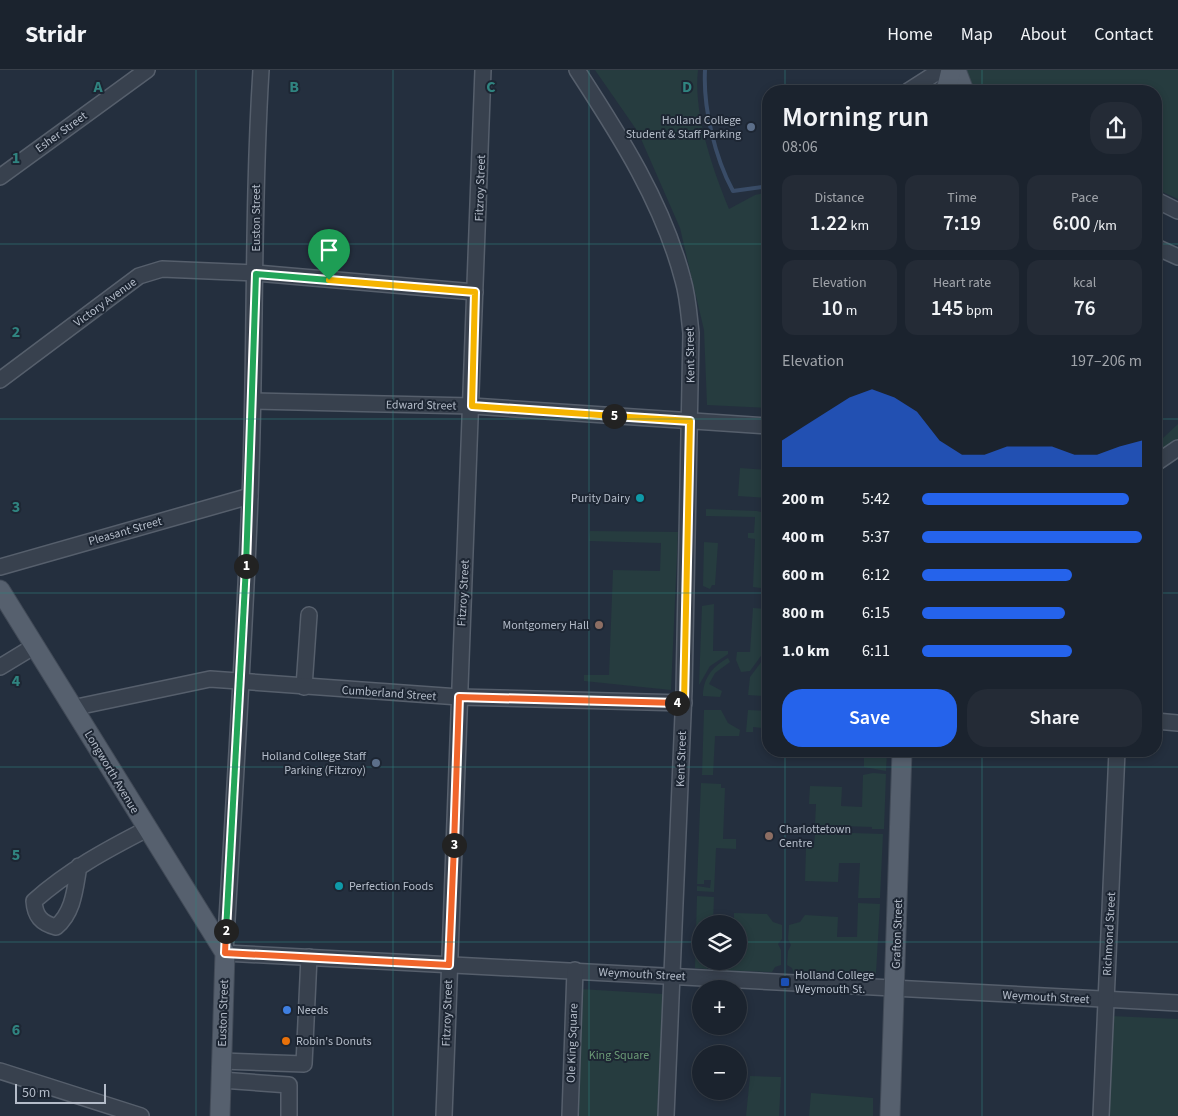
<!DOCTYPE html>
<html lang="en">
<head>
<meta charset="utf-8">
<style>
  :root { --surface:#1b232e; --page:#242b36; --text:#f1f3f6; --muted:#a0a4aa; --line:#39404a; --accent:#2563eb }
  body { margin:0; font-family:"Source Sans 3",sans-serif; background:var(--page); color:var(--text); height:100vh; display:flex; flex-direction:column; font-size:19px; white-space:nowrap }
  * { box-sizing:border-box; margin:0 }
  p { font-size:16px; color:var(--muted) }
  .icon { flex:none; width:28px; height:28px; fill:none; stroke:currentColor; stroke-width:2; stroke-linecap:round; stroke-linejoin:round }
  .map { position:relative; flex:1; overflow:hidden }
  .sheet { position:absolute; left:762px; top:15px; width:400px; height:672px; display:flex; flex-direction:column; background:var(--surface); border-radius:20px; box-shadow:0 2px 8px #0003,0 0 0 1px var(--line) }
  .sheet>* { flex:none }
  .fabs { position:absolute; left:692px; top:845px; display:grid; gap:10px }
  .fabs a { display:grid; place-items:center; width:55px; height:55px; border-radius:50%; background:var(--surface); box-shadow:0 2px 8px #0003,0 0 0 1px var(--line); font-size:25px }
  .scale { position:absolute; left:15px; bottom:12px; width:91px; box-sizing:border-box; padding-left:5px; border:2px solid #b4bcc9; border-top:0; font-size:14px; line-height:18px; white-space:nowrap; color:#b4bcc9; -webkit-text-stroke:4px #1d2633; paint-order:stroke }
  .pin { position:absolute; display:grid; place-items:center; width:42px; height:42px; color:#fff; margin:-51px -21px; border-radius:50% 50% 50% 0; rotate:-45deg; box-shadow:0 0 5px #0007 }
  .pin .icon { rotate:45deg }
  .km { position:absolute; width:25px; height:25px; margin:-12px; border-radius:50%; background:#222; color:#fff; font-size:14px; line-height:25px; text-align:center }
  .round { display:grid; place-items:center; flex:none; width:52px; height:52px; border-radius:20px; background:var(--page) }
  .overview { display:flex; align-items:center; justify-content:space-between; height:85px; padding:0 20px }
  h1 { font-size:28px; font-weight:600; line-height:38px }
  .figures { display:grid; grid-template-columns:repeat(3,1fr); gap:8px; height:85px; padding:5px 20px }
  .figures div { display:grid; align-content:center; border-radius:12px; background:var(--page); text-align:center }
  .figures b { font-size:21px; font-weight:600 }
  .figures small { font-size:14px; font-weight:400 }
  .figures p { font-size:14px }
  .chart { height:140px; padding:10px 20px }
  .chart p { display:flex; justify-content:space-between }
  .chart svg { width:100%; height:90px; margin-top:5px; fill:var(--accent); opacity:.7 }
  .primary-button { display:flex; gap:10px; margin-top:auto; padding:10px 20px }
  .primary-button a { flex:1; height:58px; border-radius:20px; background:var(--accent); color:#fff; font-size:20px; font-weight:600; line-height:58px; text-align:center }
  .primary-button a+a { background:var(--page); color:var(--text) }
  ul { padding:0 20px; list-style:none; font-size:16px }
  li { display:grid; grid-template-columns:80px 60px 1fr; align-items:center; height:38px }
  li i { height:12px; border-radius:6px; background:var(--accent) }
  header { display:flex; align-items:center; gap:30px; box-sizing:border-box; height:70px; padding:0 25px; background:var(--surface); border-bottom:1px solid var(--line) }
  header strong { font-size:24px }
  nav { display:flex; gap:28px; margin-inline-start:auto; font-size:18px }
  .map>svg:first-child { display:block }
  .green { fill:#263c3f }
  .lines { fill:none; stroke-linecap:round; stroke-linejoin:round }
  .stream { stroke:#394c67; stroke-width:4 }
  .minor-casing { stroke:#565f6c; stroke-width:18 }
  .major-casing { stroke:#414a57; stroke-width:21 }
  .minor { stroke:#38414e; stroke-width:15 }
  .major { stroke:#56606e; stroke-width:19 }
  .split-1-casing { stroke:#fff; stroke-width:10 }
  .split-2-casing { stroke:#fff; stroke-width:10 }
  .split-3-casing { stroke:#fff; stroke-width:10 }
  .split-4-casing { stroke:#fff; stroke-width:10 }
  .split-5-casing { stroke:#fff; stroke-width:10 }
  .split-6-casing { stroke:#fff; stroke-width:10 }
  .split-1 { stroke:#22a559; stroke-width:6 }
  .split-2 { stroke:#22a559; stroke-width:6 }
  .split-3 { stroke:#f0652b; stroke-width:6 }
  .split-4 { stroke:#f0652b; stroke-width:6 }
  .split-5 { stroke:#f5b400; stroke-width:6 }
  .split-6 { stroke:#f5b400; stroke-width:6 }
  .grid { fill:none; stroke:#308480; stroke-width:1; stroke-opacity:0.55 }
  .service-dot { fill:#5c6f8a; stroke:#1d2633; stroke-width:2 }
  .culture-dot { fill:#0f9aa8; stroke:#1d2633; stroke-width:2 }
  .education-dot { fill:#8d6e63; stroke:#1d2633; stroke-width:2 }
  .transit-dot { fill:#1a4fb4; stroke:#1d2633; stroke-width:2 }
  .shop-dot { fill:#3f7fe0; stroke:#1d2633; stroke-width:2 }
  .food-dot { fill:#e8710a; stroke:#1d2633; stroke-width:2 }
  .labels { text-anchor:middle; stroke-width:4; stroke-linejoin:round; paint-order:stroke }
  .poi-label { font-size:12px; fill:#b4bcc9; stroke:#1d2633; text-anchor:start }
  .street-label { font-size:12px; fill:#b4bcc9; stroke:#1d2633 }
  .park-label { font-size:12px; fill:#6b9a76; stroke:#1d2633 }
  .grid-label { font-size:16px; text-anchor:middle; font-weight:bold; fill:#308480; stroke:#1d2633; stroke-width:4; stroke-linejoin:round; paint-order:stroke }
</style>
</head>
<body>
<header>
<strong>Stridr</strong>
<nav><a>Home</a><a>Map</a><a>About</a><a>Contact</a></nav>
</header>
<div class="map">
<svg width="1178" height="1046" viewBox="0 0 1178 1046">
  <rect width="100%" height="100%" fill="#242f3e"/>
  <g class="green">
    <path d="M 595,0 L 698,0 C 693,43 713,100 729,139 L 755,125 L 769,122 L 769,338 L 707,335 L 704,260 L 680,158 L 638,62 Z"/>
    <polygon points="966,0 1178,0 1178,129 1156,119 1156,21 974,21 965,8"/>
    <polygon points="1178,354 1178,373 1156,387 1156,369 1163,368"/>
    <polygon points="740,398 769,400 768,428 738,426"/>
    <polygon points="706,439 757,441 769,444 769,519 753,517 755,469 748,468 748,463 754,463 755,447 706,446"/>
    <polygon points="590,461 678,462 671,620 584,611 584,605 609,605 613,500 660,501 661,473 589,471"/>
    <polygon points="704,472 718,473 715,515 712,515 710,519 703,516"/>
    <polygon points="714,534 713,581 728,581 728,584 710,596 699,615 702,536"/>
    <polygon points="753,538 767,539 769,575 750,601 741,602 736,590 737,582 750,582"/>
    <polygon points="765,587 763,626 748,625 750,607"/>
    <path d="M 728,588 L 730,592 L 715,603 L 709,614 L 722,621 L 720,627 L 703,626 C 703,608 713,596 728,588 Z"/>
    <polygon points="704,640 721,640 728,653 740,660 739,666 715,666 713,705 702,705"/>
    <polygon points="748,640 769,641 769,667 762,667 762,658 753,657 753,662 746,662"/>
    <polygon points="864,681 887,681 886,701 864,697"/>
    <polygon points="873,703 886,704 884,759 872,759 872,757 815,755 816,734 809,734 810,716 842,717 841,736 862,737 863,705"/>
    <polygon points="701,713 721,714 721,718 725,718 723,769 736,769 736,779 716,778 714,822 697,821 697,816 710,818 711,810 704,810 704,814 697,814"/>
    <polygon points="824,762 883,764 880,828 858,828 860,793 839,793 838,812 805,811 806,778 814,777 815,764 823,764"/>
    <polygon points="697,826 714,827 713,854 701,854 701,891 739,891 739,854 734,854 734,843 767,844 773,852 782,855 782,869 778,874 781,880 781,895 775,897 772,902 713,900 713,895 708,895 707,899 695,898"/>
    <polygon points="858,833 880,834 876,903 873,906 794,903 792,898 787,895 788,881 791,875 788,869 789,855 800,852 805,845 838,847 837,867 857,867"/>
    <polygon points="580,919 663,924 657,1046 576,1046"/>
    <polygon points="1111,946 1178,949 1178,1046 1107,1046"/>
    <polygon points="750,1006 781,1007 779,1046 746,1046"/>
    <polygon points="811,1023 873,1028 873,1046 809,1046"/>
  </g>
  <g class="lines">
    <path class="stream" d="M 705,0 C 703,38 715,88 733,121 L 769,116"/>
    <defs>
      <g id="minor">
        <path d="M 261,0 C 252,142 256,284 250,426 C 244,579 234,731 225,883 L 1178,933"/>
        <path d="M 577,0 C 620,66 663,133 683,210 C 688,227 689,246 691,263 L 684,621 L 666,1046"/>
        <polyline points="908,21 941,0"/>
        <polyline points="0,107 147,0"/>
        <polyline points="1156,130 1178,141"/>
        <polyline points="1156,177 1178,187"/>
        <polyline points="0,310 139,206 162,199 256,203 475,222"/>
        <polyline points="253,331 472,336 769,356"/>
        <polyline points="1156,393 1178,378"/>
        <polyline points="0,497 250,426"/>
        <polyline points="0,597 33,577"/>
        <polyline points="304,617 309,545"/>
        <polyline points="72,638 210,609 459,627 684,633"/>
        <polyline points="1156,651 1178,653"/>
        <path d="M 79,796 C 75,818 74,842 56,857 C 41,853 35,846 34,831 C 69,800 106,780 147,759"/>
        <polyline points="222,991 304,994 309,887"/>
        <polyline points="0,1001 141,1046"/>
        <polyline points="221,1010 289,1015 289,1046"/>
        <polyline points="444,1046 483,0"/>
        <polyline points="570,1046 575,900"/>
        <polyline points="1101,1046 1117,681"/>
      </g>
      <g id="major">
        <polyline points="956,0 964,21"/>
        <polyline points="946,21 951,0"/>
        <polyline points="0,520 225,883 220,1046"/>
        <polyline points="890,1046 902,681"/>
      </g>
    </defs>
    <use href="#minor" class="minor-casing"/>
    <use href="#major" class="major-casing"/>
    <use href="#minor" class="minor"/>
    <use href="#major" class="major"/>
  </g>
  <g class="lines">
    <defs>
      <polyline id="split-1" points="246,496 256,204 329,210"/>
      <polyline id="split-2" points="226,861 246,496"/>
      <polyline id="split-3" points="226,861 225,883 449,895 454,775"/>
      <polyline id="split-4" points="454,775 459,627 677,633"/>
      <polyline id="split-5" points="614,346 690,351 684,633 677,633"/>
      <polyline id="split-6" points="329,210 475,222 472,336 614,346"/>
    </defs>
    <use href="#split-1" class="split-1-casing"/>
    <use href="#split-2" class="split-2-casing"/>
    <use href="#split-3" class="split-3-casing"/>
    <use href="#split-4" class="split-4-casing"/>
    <use href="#split-5" class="split-5-casing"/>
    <use href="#split-6" class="split-6-casing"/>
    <use href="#split-1" class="split-1"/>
    <use href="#split-2" class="split-2"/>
    <use href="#split-3" class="split-3"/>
    <use href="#split-4" class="split-4"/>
    <use href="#split-5" class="split-5"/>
    <use href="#split-6" class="split-6"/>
  </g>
  <path class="grid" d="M 196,0 L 196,1046M 393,0 L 393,1046M 589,0 L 589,1046M 785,0 L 785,21M 982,0 L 982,21M 0,174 L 769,174M 1156,174 L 1178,174M 0,349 L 769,349M 1156,349 L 1178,349M 0,523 L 769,523M 1156,523 L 1178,523M 785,681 L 785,1046M 982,681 L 982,1046M 0,697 L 1178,697M 0,872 L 701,872M 739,872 L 1178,872"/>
  <g class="service-dot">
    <circle cx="751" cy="57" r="5"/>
    <circle cx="376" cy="693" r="5"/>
  </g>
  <g class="culture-dot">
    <circle cx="640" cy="428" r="5"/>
    <circle cx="339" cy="816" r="5"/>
  </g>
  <g class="education-dot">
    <circle cx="599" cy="555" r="5"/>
    <circle cx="769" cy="766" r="5"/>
  </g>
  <rect class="transit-dot" x="780" y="907" width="10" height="10" rx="2.5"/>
  <circle class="shop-dot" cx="287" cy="940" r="5"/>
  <circle class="food-dot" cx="286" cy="971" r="5"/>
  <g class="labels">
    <g class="poi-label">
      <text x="741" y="54" text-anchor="end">Holland College<tspan x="741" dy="14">Student &amp; Staff Parking</tspan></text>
      <text x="630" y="432" text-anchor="end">Purity Dairy</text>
      <text x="589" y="559" text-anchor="end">Montgomery Hall</text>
      <text x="366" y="690" text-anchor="end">Holland College Staff<tspan x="366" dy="14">Parking (Fitzroy)</tspan></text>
      <text x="779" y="763">Charlottetown<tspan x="779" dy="14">Centre</tspan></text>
      <text x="349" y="820">Perfection Foods</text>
      <text x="795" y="909">Holland College<tspan x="795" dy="14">Weymouth St.</tspan></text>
      <text x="297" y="944">Needs</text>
      <text x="296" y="975">Robin's Donuts</text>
    </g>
    <g class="street-label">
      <text transform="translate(61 62) rotate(-36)" y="4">Esher Street</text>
      <text transform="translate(480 118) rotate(-88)" y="4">Fitzroy Street</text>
      <text transform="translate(256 148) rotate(-90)" y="4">Euston Street</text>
      <text transform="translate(105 232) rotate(-36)" y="4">Victory Avenue</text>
      <text transform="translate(690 285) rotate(-91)" y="4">Kent Street</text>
      <text transform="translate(421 335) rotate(1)" y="4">Edward Street</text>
      <text transform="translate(125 461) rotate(-16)" y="4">Pleasant Street</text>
      <text transform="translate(463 523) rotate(-87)" y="4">Fitzroy Street</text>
      <text transform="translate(389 623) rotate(4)" y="4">Cumberland Street</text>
      <text transform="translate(681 689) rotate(-88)" y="4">Kent Street</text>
      <text transform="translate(112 702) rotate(59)" y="4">Longworth Avenue</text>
      <text transform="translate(897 864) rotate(-88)" y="4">Grafton Street</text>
      <text transform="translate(1109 864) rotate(-87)" y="4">Richmond Street</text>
      <text transform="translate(642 904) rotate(3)" y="4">Weymouth Street</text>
      <text transform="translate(1046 927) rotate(3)" y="4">Weymouth Street</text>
      <text transform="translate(223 943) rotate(-88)" y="4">Euston Street</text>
      <text transform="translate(447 943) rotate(-88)" y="4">Fitzroy Street</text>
      <text transform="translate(572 973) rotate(-88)" y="4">Ole King Square</text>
    </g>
    <g class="park-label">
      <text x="619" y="989">King Square</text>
    </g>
  </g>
  <g class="grid-label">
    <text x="98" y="22">A</text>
    <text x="294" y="22">B</text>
    <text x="491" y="22">C</text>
    <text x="687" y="22">D</text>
    <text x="16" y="93">1</text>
    <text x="16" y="267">2</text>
    <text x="16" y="442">3</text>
    <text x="16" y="616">4</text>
    <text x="16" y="790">5</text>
    <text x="16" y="965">6</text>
  </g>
</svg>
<div class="fabs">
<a><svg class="icon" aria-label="layers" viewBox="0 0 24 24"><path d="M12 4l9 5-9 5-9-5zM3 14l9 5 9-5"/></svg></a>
<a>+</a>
<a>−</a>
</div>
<div class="scale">50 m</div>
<div class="pin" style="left:329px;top:210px;background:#1e9e55"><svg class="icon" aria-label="arrive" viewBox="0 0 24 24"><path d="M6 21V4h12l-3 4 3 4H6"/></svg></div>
<b class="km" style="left:246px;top:496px">1</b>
<b class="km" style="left:226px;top:861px">2</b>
<b class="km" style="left:454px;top:775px">3</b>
<b class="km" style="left:677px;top:633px">4</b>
<b class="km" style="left:614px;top:346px">5</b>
<section class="sheet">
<div class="overview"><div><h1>Morning run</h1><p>08:06</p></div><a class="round"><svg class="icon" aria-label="share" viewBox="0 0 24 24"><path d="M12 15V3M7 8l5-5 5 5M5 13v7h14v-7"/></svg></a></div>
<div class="figures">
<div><p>Distance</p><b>1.22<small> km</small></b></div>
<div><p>Time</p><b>7:19</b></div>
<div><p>Pace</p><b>6:00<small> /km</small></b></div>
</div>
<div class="figures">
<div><p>Elevation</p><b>10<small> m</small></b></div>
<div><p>Heart rate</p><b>145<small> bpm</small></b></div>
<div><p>kcal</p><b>76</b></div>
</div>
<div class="chart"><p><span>Elevation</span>197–206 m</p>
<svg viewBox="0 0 160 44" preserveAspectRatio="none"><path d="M0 44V31L10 24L20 17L30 10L40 6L50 10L60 17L70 31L80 38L90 38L100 34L110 34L120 34L130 38L140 38L150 34L160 31V44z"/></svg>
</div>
<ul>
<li><b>200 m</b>5:42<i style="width:94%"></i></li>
<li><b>400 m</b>5:37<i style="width:100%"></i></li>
<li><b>600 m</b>6:12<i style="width:68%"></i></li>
<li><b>800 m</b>6:15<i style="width:65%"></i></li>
<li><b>1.0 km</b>6:11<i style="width:68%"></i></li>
</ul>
<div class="primary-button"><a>Save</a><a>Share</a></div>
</section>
</div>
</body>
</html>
